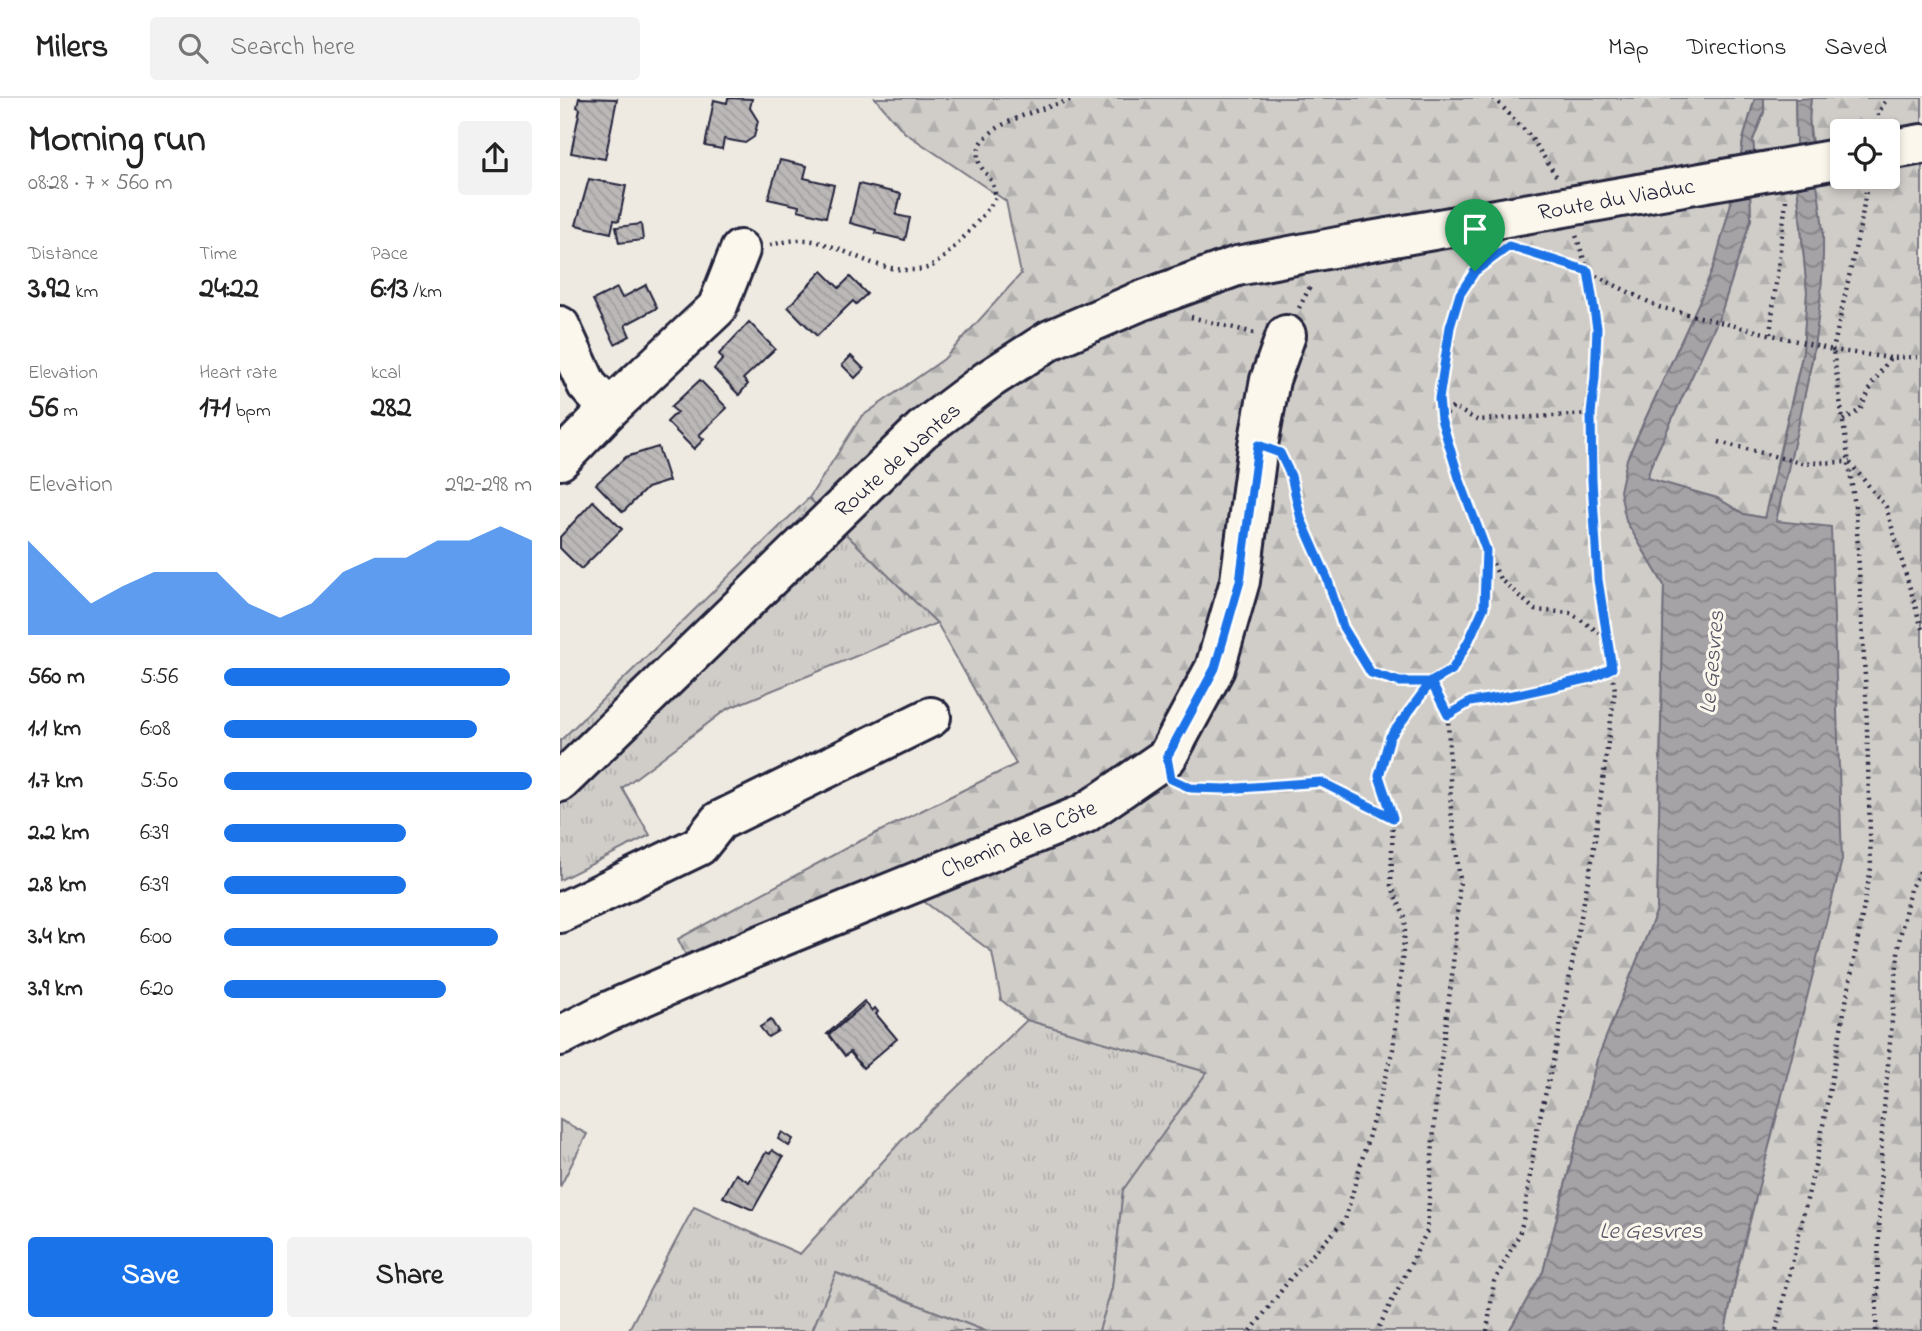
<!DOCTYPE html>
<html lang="en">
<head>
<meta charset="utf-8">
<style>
  :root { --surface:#fff; --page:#f2f2f2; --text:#222; --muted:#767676; --line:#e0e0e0; --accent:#1a73e8 }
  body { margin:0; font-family:"Indie Flower",sans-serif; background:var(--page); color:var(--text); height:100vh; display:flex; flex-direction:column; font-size:26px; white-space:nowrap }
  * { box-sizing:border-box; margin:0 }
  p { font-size:23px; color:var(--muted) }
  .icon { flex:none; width:38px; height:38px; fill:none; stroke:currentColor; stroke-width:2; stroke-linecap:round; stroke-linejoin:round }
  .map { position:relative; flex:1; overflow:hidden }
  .drawer { display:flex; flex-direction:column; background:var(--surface); width:560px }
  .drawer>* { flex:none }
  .fabs { position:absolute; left:1270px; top:21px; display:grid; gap:14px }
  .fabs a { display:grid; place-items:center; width:70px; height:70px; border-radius:7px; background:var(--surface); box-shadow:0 4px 10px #0003; font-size:35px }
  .pin { position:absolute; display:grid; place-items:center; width:60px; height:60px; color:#fff; margin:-72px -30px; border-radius:50% 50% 50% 0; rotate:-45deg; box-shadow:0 0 7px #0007 }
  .pin .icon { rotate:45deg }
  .round { display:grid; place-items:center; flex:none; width:74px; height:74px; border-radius:7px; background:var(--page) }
  .headline { display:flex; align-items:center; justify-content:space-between; height:119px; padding:0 28px }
  h1 { font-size:38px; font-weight:800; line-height:52px }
  .stats { display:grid; grid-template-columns:repeat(3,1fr); gap:10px; height:119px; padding:7px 28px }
  .stats div { display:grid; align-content:center }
  .stats b { font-size:30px; font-weight:800 }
  .stats small { font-size:19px; font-weight:400 }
  .stats p { font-size:19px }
  .chart { height:196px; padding:14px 28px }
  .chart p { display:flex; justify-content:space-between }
  .chart svg { width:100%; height:126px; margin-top:7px; fill:var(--accent); opacity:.7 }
  .action { display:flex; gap:14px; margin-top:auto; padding:14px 28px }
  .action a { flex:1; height:80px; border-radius:7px; background:var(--accent); color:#fff; font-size:28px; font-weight:800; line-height:80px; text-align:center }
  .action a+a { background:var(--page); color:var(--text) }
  ul { padding:0 28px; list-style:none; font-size:23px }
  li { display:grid; grid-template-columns:112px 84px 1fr; align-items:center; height:52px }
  li i { height:18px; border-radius:9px; background:var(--accent) }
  header { display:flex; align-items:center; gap:42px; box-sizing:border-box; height:98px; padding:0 35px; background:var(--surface); border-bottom:2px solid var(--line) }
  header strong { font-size:33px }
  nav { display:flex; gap:38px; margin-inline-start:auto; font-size:24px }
  .search { width:490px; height:63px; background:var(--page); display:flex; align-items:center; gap:18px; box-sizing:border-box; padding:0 24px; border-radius:7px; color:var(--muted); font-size:26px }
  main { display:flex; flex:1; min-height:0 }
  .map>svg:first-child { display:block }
  .grass { fill:url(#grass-tufts); stroke:#797882; stroke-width:2 }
  .forest { fill:url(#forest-firs); stroke:#797882; stroke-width:2; fill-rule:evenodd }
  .water { fill:url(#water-waves); stroke:#716f7c; stroke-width:2 }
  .building { fill:url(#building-back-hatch); stroke:#22223b; stroke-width:2 }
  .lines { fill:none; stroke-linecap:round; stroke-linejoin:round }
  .minor-casing { stroke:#22223b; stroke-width:44 }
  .path { stroke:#22223b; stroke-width:4.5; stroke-dasharray:2 5; stroke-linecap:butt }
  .minor { stroke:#fbf7ec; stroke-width:38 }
  .minor-bridge-casing { stroke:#22223b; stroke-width:44; stroke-linecap:butt }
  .minor-bridge { stroke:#fbf7ec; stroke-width:38 }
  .route-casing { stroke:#fff; stroke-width:14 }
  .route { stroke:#1a73e8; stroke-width:9 }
  .labels { text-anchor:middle; stroke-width:6; stroke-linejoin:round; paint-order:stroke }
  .street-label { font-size:23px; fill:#22223b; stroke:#fbf7ec }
  .water-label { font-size:24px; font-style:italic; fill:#575666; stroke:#fbf7ec }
</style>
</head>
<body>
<header>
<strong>Milers</strong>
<div class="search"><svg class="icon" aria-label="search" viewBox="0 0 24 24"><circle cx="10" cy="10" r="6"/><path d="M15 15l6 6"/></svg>Search here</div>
<nav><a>Map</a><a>Directions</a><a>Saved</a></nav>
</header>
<main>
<section class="drawer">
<div class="headline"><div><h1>Morning run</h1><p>08:28 · 7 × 560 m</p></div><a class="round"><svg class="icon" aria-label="share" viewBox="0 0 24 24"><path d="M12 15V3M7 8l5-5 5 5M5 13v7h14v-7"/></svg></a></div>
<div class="stats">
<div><p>Distance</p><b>3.92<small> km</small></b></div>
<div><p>Time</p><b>24:22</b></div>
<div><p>Pace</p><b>6:13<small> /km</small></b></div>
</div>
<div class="stats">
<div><p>Elevation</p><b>56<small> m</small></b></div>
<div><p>Heart rate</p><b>171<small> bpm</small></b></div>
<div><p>kcal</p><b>282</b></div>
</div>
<div class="chart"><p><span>Elevation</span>292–298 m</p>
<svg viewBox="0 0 160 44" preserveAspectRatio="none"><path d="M0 44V11L10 22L20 33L30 27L40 22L50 22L60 22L70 33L80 38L90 33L100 22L110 17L120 17L130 11L140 11L150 6L160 11V44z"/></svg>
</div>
<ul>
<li><b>560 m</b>5:56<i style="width:93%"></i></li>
<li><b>1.1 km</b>6:08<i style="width:82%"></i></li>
<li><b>1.7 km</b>5:50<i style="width:100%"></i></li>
<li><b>2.2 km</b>6:39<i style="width:59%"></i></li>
<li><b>2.8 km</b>6:39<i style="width:59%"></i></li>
<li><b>3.4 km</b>6:00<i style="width:89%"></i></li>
<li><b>3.9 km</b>6:20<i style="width:72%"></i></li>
</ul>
<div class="action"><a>Save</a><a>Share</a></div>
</section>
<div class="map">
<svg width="1362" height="1233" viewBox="0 0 1362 1233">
  <defs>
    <pattern id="grass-tufts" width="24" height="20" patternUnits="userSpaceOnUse" patternTransform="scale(1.75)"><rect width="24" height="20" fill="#d0cdc9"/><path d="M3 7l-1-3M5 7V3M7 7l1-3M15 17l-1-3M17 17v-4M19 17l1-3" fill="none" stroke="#b2b0ae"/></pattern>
    <pattern id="forest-firs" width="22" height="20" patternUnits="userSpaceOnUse" patternTransform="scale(1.75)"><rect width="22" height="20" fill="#d0cdc9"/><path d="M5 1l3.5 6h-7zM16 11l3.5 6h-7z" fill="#b2b0ae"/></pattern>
    <pattern id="water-waves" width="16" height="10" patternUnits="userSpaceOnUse" patternTransform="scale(1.75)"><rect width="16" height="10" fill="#a6a3a7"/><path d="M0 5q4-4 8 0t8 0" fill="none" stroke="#878489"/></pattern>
    <pattern id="building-back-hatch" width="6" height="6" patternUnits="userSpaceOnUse" patternTransform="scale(1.75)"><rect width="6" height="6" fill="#bcb8b8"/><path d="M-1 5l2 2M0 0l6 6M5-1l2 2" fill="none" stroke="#a19e9f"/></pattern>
  </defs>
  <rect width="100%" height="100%" fill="#eeeae2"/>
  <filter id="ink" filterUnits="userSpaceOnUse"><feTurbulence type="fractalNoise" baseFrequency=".0143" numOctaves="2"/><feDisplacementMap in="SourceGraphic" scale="14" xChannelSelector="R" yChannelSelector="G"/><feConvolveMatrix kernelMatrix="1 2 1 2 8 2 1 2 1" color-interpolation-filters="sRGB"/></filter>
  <g filter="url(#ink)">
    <g class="grass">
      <polygon points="249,400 377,525 167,611 62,690 90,737 0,782 0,643"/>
      <polygon points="467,922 647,974 563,1092 552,1190 539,1233 425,1233 277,1175 252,1233 68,1233 134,1109 240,1156 341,1043"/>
      <polygon points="0,1022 27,1036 0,1089"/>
    </g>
    <g class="forest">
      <polygon points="315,0 1195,0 1183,42 1179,73 1170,97 1171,105 1155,165 1140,202 1067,361 1066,423 1104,487 1097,812 1037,962 983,1174 949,1233 539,1233 552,1190 563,1092 647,974 467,922 441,902 432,854 355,797 140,887 118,841 290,748 456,666 377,525 249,400 301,319 384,261 461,176 446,103 344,34"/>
      <polygon points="1204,0 1235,0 1237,85 1247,194 1243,254 1204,420 1184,416 1157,400 1087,381 1091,367 1161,215 1191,121 1190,93 1195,62 1193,42 1204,14"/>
      <path d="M 1251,0 L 1362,0 L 1362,1233 L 1165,1233 L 1177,1174 L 1216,423 L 1253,258 L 1262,179 L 1263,136 L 1249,20 ZM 1283,33 L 1328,33 L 1328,79 L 1283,79 Z"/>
      <polygon points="276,1175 425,1233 252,1233"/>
    </g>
    <path class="water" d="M 1195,0 L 1204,0 L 1204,14 L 1193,42 L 1195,62 L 1190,93 L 1191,121 L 1161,215 L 1091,367 L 1087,380 L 1157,400 L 1184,416 L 1205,420 L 1243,254 L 1247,194 L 1237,85 L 1235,1 L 1251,0 C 1244,43 1262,94 1263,138 C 1265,234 1237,329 1216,423 L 1271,429 L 1282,762 L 1177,1174 L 1165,1233 L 949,1233 L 983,1174 L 1037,962 L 1097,812 L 1104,487 L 1066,423 L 1060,393 L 1067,361 L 1140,202 L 1155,165 L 1171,105 L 1170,97 L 1179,73 L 1183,42 Z"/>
    <g class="building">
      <polygon points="19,0 57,1 45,61 11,55 20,11 17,9"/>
      <polygon points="168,0 192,1 190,10 198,23 194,39 185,45 164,41 162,51 145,48 154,2 167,5"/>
      <polygon points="220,62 247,68 244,80 274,87 266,119 238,112 239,108 208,101"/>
      <polygon points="29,81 66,88 59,123 54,122 51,135 16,127"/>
      <polygon points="299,86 341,96 336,117 350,120 345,142 315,135 316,132 290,125"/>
      <polygon points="81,126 83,142 59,145 56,129"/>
      <polygon points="262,173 279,190 290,179 307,196 296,206 293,203 257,238 228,209"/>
      <polygon points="86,187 97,210 65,227 70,238 55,246 33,202 57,190 62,200"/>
      <polygon points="189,224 215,251 183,281 188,286 179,297 154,271 163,261 159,256"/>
      <polygon points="291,258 304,271 295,280 282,267"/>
      <polygon points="140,282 167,310 139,337 144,341 134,351 107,324 117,314 111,309"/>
      <polygon points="98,349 109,383 87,390 63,414 36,386 66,359"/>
      <polygon points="33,403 62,431 21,471 0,450 0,439"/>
      <polygon points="304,903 306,905 269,937 267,936"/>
      <polygon points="306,905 312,913 315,910 318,914 316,916 337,941 303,970 290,954 285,958 269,937"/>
      <polygon points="211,922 218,933 208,939 200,929"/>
      <polygon points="222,1034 233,1041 229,1048 218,1041"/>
      <polygon points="212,1052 223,1059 193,1112 163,1099 176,1076 189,1084 206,1054 210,1056"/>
    </g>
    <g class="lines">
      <defs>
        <g id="minor">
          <polyline points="1328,52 1362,46"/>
          <polyline points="0,228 27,287 49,311"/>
          <polyline points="0,362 49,311 157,210 180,152"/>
          <polyline points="0,684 362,332 428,282 490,242 578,204 677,168 788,147"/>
          <polyline points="0,815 139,748 159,723 371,619"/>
          <polyline points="0,938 47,914 201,847 524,716 607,659 655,570 680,483 698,347 710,282 726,237"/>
        </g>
      </defs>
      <use href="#minor" class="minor-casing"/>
      <g class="path">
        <polyline points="934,0 970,38 997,79"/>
        <polyline points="1317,25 1318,16 1327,0"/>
        <polyline points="1308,80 1301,124 1273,252 1330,260 1362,259"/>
        <path d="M 210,147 C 220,145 231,142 241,142 C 261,141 289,156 307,163 C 325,170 352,176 370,169 C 385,163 427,114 436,100 C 435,95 434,88 432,84 C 427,75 419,70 418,60 C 414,25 490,10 515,0"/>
        <polyline points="957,150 1028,174 1099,209 1273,252 1296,416 1306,597 1311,770 1257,1059 1216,1233"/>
        <polyline points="739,210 751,187"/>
        <polyline points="631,219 694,235"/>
        <polyline points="1210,236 1226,102"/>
        <polyline points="882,321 893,309 917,322 1031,316"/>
        <polyline points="1283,322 1300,312 1313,285 1330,260"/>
        <polyline points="1159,344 1241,365 1290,364"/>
        <polyline points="1290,365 1326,409 1362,531"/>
        <polyline points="728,373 741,421 767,480 783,529 811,575 840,585 871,584 892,572 909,542 924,509 926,452 899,380 882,321 879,301 890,229 900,196 915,173 940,155"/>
        <polyline points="927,453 940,481 975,512 1011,515 1047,540"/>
        <polyline points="888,617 910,604 959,596 1031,580 1052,570"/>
        <path d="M 624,687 C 656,702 724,680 760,684 C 772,686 818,713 833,720"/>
        <polyline points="691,1233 730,1181 785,1122 833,951 846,822 831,787 833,720 819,678 830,639 871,584 888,617 891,713 900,782 892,878 876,1001 867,1133 817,1233"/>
        <polyline points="927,1233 934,1184 959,1137 963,1123 977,1032 995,955 1033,756 1055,592 1038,482 1032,382 1031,316 1035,280 1037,231 1028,174 1016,137"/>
        <polyline points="1316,1233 1322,1034 1339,844 1350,791 1362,770"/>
      </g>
      <use href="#minor" class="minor"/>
      <defs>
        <polyline id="minor-bridge" points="788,147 1283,60"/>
      </defs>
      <use href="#minor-bridge" class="minor-bridge-casing"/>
      <use href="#minor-bridge" class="minor-bridge"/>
    </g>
  </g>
  <g class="lines" filter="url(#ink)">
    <defs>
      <polyline id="route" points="915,173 900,196 890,229 879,301 881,321 899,380 926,452 924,509 909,542 892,572 871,584 830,639 819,678 833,720 761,684 666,691 631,690 611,681 607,659 655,570 680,483 698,347 720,355 731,378 741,421 767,480 783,529 811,575 840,584 871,584 888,617 910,604 959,596 1031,580 1052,570 1038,482 1032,382 1031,316 1035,280 1037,230 1028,173 949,148 915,173"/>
    </defs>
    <use href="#route" class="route-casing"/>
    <use href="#route" class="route"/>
  </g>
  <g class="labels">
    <g class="street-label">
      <text transform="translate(1056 100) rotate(-10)" y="8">Route du Viaduc</text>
      <text transform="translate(337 361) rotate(-42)" y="8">Route de Nantes</text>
      <text transform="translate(458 740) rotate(-23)" y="8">Chemin de la Côte</text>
    </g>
    <g class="water-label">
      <text transform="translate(1151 564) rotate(-85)" y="8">Le Gesvres</text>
      <text x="1091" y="1140">Le Gesvres</text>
    </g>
  </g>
</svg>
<div class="fabs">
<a><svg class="icon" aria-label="locate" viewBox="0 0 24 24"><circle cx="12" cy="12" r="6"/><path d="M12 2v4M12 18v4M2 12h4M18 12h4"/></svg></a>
</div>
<div class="pin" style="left:915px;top:173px;background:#1e9e55"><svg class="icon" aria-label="arrive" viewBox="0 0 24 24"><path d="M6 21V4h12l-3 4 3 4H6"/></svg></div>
</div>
</main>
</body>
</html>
